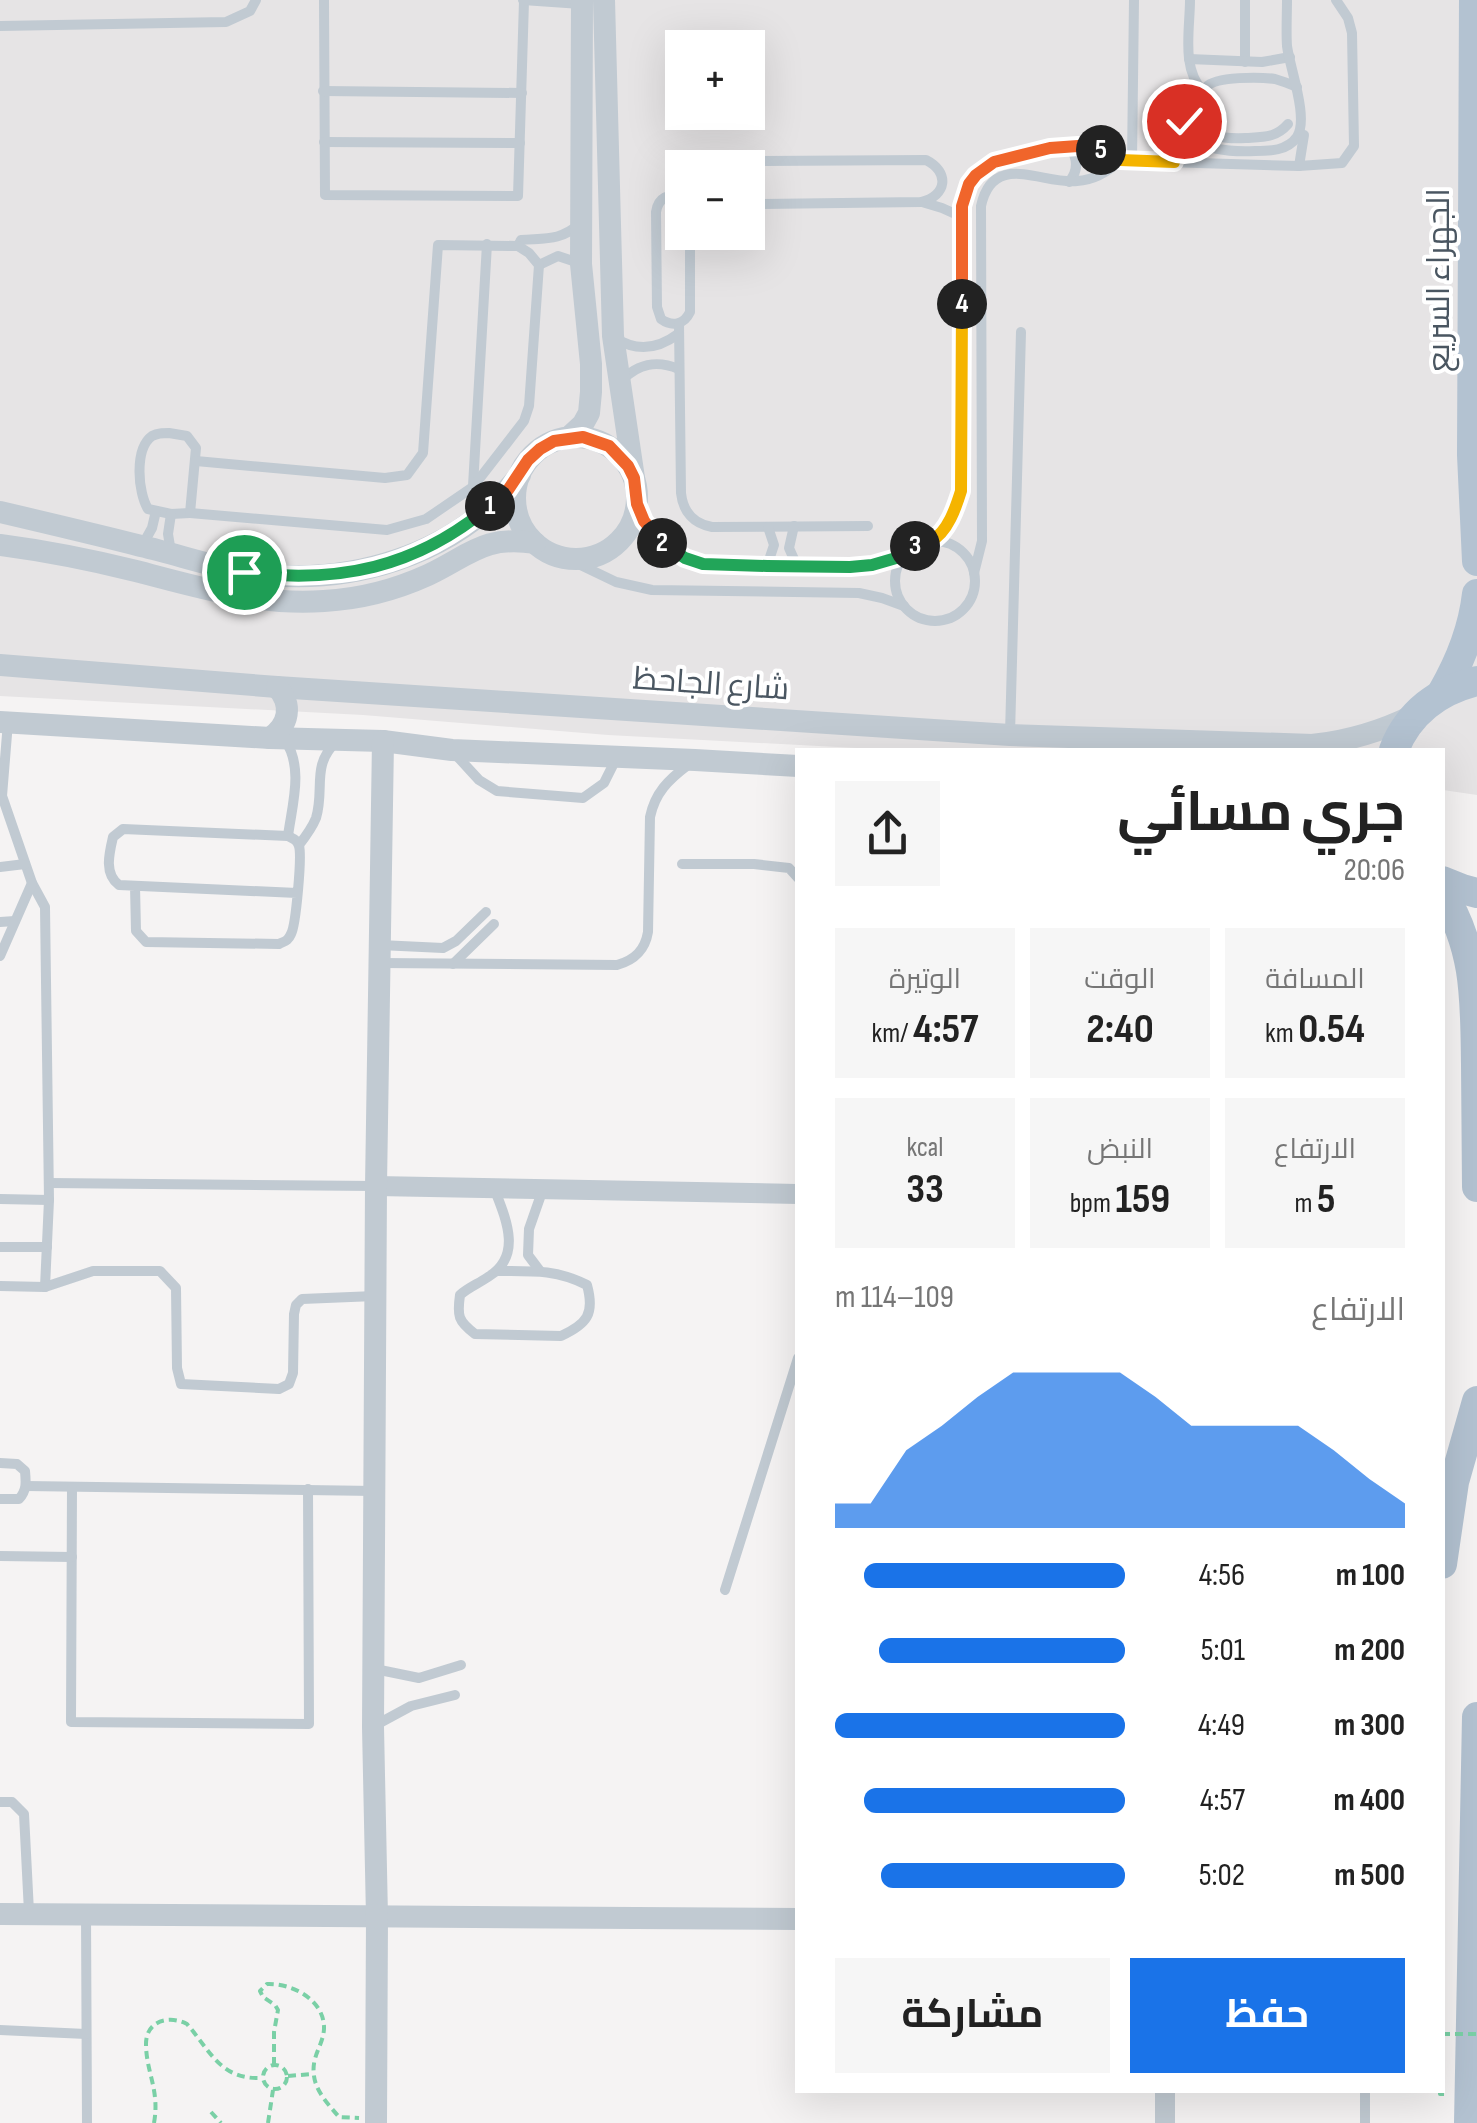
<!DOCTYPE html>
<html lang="ar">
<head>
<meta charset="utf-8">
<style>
  :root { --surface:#fff; --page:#f6f6f6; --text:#222; --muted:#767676; --accent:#1a73e8 }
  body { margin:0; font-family:"Sofia Sans Condensed",Cairo,sans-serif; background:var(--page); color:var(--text); direction:rtl; height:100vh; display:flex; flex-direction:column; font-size:38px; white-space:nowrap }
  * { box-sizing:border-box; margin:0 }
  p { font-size:32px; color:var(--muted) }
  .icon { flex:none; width:55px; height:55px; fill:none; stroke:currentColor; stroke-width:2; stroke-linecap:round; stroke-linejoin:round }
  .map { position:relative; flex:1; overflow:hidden; direction:ltr }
  .details { position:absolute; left:795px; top:748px; width:650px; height:1345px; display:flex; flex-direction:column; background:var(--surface); border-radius:0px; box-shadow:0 10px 40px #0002; direction:rtl }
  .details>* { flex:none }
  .tools { position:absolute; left:665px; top:30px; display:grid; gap:20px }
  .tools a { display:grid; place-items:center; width:100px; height:100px; border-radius:0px; background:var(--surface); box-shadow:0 10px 40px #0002; font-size:50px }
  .pin { position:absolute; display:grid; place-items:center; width:85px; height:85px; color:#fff; margin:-42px; border:5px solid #fff; border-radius:50%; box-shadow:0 2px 10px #0007 }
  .km { position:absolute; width:50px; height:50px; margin:-25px; border-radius:50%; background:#222; color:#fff; font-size:28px; line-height:50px; text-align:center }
  .round { display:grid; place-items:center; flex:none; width:105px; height:105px; border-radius:0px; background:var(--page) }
  .overview { display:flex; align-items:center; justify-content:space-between; height:170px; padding:0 40px }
  h1 { font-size:55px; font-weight:700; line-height:75px }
  .stats { display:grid; grid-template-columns:repeat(3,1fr); gap:15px; height:170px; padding:10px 40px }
  .stats div { display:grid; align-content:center; border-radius:0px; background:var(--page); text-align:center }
  .stats b { font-size:42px; font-weight:700 }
  .stats small { font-size:28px; font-weight:400 }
  .stats p { font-size:28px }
  .chart { height:280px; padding:20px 40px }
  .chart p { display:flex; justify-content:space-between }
  .chart svg { width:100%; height:180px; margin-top:10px; fill:var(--accent); opacity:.7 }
  .cta { display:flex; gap:20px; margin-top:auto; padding:20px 40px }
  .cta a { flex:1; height:115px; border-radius:0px; background:var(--accent); color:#fff; font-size:40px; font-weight:700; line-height:115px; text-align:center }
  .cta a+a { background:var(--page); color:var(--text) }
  ul { padding:0 40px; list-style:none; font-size:32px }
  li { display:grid; grid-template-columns:160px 120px 1fr; align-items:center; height:75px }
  li i { height:25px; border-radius:12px; background:var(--accent) }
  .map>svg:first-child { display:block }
  .education { fill:#e6e4e5; fill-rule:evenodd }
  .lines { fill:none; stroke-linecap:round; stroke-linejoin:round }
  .path { stroke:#7ad0a6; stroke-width:4; stroke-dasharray:8 5; stroke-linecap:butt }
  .service { stroke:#c1cad2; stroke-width:10 }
  .minor { stroke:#c1cad2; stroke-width:20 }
  .tertiary { stroke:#c1cad2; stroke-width:22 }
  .primary { stroke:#b3c2d1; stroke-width:30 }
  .path-bridge { stroke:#7ad0a6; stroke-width:4; stroke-dasharray:8 5; stroke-linecap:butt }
  .split-1-casing { stroke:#fff; stroke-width:20 }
  .split-2-casing { stroke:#fff; stroke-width:20 }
  .split-3-casing { stroke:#fff; stroke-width:20 }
  .split-4-casing { stroke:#fff; stroke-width:20 }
  .split-5-casing { stroke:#fff; stroke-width:20 }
  .split-6-casing { stroke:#fff; stroke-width:20 }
  .split-1 { stroke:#22a559; stroke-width:12 }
  .split-2 { stroke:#f0652b; stroke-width:12 }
  .split-3 { stroke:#22a559; stroke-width:12 }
  .split-4 { stroke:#f5b400; stroke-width:12 }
  .split-5 { stroke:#f0652b; stroke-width:12 }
  .split-6 { stroke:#f5b400; stroke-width:12 }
  .labels { text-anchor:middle; stroke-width:8; stroke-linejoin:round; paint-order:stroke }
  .street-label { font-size:32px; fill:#4a5661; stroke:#fff }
</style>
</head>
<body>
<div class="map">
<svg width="1477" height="2123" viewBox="0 0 1477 2123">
  <rect width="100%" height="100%" fill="#f5f3f3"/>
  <path class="education" d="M 0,0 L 1477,0 L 1477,795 L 1443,790 L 1442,750 L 894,750 L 608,735 L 363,715 L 0,696 ZM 682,48 L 748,48 L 748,112 L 682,112 ZM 682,168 L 748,168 L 748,232 L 682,232 Z"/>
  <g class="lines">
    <g class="path">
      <circle cx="275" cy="2077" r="12"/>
      <path d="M 274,2065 L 274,2032 L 278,2010 L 275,2005 L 263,1997 L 260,1991 L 267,1984 C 292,1983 325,2000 324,2029 C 323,2046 311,2056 314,2076 C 316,2092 329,2105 339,2117 L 359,2118"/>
      <polyline points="288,2076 313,2074"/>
      <polyline points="1440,2090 1440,2094 1449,2094"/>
      <polyline points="211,2112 221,2123"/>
      <path d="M 154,2123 C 160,2090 146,2072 146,2044 C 146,2020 170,2015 187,2024 C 211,2052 221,2080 262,2078"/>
      <polyline points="268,2123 273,2090"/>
    </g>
    <g class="service">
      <polyline points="324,0 325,195 518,196 524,1"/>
      <polyline points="523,0 581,4"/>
      <path d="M 1190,0 C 1190,29 1181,69 1203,91"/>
      <polyline points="1245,0 1245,62"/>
      <polyline points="0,26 226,22 250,11 256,0"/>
      <polyline points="1189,59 1262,62 1290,57"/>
      <polyline points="323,91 522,93"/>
      <path d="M 1288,124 C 1276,138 1263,137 1246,138 C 1220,139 1205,138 1201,109 C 1200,100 1200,93 1206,87 C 1216,76 1261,77 1275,79 C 1282,81 1290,84 1297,87"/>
      <path d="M 1182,133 C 1205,150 1227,152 1255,151 C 1270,151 1287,151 1297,137 C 1309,118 1290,69 1287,46 C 1286,31 1287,15 1287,0"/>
      <polyline points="324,142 520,143"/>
      <polyline points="1132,161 1134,0"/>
      <polyline points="1174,162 1182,133 1185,92"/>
      <polyline points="1299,166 1304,135"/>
      <path d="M 747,168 L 761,161 L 926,160 C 950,172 947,196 921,202 L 762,204 L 748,197"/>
      <path d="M 1069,182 C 1079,170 1078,158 1069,146"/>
      <path d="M 682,198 C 669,192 658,198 656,212 L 657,307 L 661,319 C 672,327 684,325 690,312 L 690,232"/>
      <polyline points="922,202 942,208 962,217"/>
      <path d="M 518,246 L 521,240 C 547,238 559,241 580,224"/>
      <polyline points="539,265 558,256 579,263"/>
      <path d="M 679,324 L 681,493 C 683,512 694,524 712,527 L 868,526"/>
      <path d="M 615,338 C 637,352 658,349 678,334"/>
      <path d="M 622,380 C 639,363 657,360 679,369"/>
      <path d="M 169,433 L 187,436 L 196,448 L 190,513 L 171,514 L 148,509 C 138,493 134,449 152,436 C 158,433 162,433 169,433 Z"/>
      <polyline points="473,486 487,244"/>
      <path d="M 637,503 C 650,536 669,554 703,564 L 851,567 L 883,563 L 903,556"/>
      <polyline points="190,513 387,530 426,519 473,487 524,421 529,406 539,265 529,253 518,246 438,245 423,453 407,475 385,478 196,461"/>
      <polyline points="794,526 789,548 797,566"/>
      <path d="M 932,541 L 953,513 L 961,491 L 962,206 C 972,163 995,162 1032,153 C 1050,148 1068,145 1087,147 C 1104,149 1116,160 1132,161 L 1299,166 L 1342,163 L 1354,146 L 1352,33 L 1348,18 L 1336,0"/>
      <circle cx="935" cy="581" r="40"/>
      <polyline points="142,546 152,528 156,511"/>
      <polyline points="171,552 168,534 171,514"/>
      <polyline points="566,558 616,582 652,590 859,593 882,598 904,606"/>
      <polyline points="767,566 774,545 768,527"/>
      <path d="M 974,573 L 982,541 L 981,206 C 993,150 1043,185 1077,181 C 1094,180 1108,172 1120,160"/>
      <polyline points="8,722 2,796 32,883 45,907 49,1200 45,1287"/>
      <polyline points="1010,734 1021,332"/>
      <path d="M 285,740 C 304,768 292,805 288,836"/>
      <polyline points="456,755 479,780 497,791 583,798 604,783 617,757"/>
      <path d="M 299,845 C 306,836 312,828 316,818 C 325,789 311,766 336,742"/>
      <polyline points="682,864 754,864 789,868 798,878"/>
      <polyline points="0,867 25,864"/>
      <path d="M 135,886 L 136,931 L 146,942 L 279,944 C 285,941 288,941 291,934 C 296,925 302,856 299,846 C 297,840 294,839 288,836 L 123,829 L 113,837 C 109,854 104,874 119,885 L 297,893"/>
      <polyline points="0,922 15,921"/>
      <polyline points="380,945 443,948 456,941 486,912"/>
      <polyline points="0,956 32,883"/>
      <path d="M 380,963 L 617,965 C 635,960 645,950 648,932 L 650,817 C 655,793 668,780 688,765"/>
      <polyline points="453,964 494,924"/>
      <polyline points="49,1183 376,1186"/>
      <path d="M 494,1188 C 506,1219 523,1256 488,1277 C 478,1284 469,1287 460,1295 C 457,1316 458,1321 475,1334 L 561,1336 C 587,1324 595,1314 587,1285 C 556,1269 530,1271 496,1271"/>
      <polyline points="0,1199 49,1200"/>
      <polyline points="0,1247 47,1247"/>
      <polyline points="540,1271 528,1255 529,1229 543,1189"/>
      <polyline points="0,1286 45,1287 93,1271 160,1271 176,1288 177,1368 181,1384 279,1389 289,1384 293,1373 294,1314 296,1305 302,1299 375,1296"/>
      <path d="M 0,1463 L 17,1464 L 25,1471 C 26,1482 27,1490 19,1499 L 0,1499"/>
      <polyline points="26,1486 375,1491"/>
      <polyline points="72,1488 71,1722 309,1724 308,1489"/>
      <polyline points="0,1556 72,1557"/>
      <polyline points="725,1590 798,1358"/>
      <polyline points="375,1669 419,1678 461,1665"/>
      <polyline points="374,1726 411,1706 455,1695"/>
      <polyline points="0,1802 12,1802 24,1814 29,1912"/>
      <polyline points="86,1914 87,2123"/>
      <polyline points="0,2030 86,2034"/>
      <polyline points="1365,2090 1365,2123"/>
    </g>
    <g class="minor">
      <polyline points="376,1186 798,1194"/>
      <polyline points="1165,2123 1165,2090"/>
    </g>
    <g class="tertiary">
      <polyline points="604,0 613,336 634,478"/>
      <polyline points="569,437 583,424 589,413 591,392 591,364 581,264 582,0"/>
      <circle cx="576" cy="498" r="61"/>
      <path d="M 0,512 C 47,523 94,534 141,546 C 176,554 210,566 245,572 C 347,588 454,557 520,475"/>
      <path d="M 0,545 C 46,551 91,560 136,571 C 198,587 259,606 324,601 C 360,599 395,590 428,575 C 470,555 484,535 535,543"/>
      <path d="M 0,665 L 277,687 L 1010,735 L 1312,745 C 1349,741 1380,732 1414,715"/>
      <polyline points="0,722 270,738 383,741 452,750 695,760 798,766"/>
      <path d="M 270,738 C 289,725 293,705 277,687"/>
      <polyline points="0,1914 798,1919"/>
      <polyline points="376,2123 377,1917 373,1727 376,1186 383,741"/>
    </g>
    <g class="primary">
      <polyline points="1474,0 1472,455 1477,561"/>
      <path d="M 1442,693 C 1460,662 1473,630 1477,594"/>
      <path d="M 1394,750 C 1408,713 1439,690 1477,681"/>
      <polyline points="1442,881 1462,889 1477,893"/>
      <path d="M 1442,893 C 1477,949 1475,1001 1476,1064 C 1476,1105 1477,1146 1477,1187"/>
      <polyline points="1442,1564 1454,1482 1477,1401"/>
      <polyline points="1469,2123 1477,1717"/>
    </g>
    <polyline class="path-bridge" points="1442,2034 1477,2034"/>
  </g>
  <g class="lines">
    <defs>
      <path id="split-1" d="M 244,572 C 338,584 416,568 490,506"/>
      <polyline id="split-2" points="490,506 508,490 528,460 540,449 554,441 583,437 609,446 628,466 634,478 637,504 644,521 662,543"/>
      <polyline id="split-3" points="662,543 685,558 703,564 767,566 850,567 872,565 903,556 915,546"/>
      <path id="split-4" d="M 915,546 C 920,544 926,543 931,541 C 948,532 956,507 961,491 L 962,304"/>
      <polyline id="split-5" points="962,304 962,206 969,184 976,175 994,162 1050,148 1078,146 1101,150"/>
      <polyline id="split-6" points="1101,150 1120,160 1174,162 1184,121"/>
    </defs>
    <use href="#split-1" class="split-1-casing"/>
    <use href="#split-2" class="split-2-casing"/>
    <use href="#split-3" class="split-3-casing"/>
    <use href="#split-4" class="split-4-casing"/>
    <use href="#split-5" class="split-5-casing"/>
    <use href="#split-6" class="split-6-casing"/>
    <use href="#split-1" class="split-1"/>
    <use href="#split-2" class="split-2"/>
    <use href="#split-3" class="split-3"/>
    <use href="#split-4" class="split-4"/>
    <use href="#split-5" class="split-5"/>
    <use href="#split-6" class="split-6"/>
  </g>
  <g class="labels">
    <g class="street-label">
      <text transform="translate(1438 280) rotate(-90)" y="11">الجهراء السريع</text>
      <text transform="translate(711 683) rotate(4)" y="11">شارع الجاحظ</text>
    </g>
  </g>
</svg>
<div class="tools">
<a>+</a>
<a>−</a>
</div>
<div class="pin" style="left:244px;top:572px;background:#1e9e55"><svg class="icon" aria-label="arrive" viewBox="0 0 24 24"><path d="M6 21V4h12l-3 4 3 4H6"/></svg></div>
<div class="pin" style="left:1184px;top:121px;background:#d93025"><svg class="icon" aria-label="check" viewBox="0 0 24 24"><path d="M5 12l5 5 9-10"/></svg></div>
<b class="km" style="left:490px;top:506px">1</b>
<b class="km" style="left:662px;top:543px">2</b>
<b class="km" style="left:915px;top:546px">3</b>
<b class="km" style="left:962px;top:304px">4</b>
<b class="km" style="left:1101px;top:150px">5</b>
<section class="details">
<div class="overview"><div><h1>جري مسائي</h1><p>20:06</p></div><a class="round"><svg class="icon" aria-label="share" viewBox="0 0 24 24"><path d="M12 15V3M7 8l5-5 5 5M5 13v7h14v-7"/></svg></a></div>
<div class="stats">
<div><p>المسافة</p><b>0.54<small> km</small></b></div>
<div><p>الوقت</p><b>2:40</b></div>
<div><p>الوتيرة</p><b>4:57<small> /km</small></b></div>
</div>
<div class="stats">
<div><p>الارتفاع</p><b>5<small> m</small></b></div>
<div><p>النبض</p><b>159<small> bpm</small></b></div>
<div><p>kcal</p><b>33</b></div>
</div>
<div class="chart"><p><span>الارتفاع</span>109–114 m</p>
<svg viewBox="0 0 160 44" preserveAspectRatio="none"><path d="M0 44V38L10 38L20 25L30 19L40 12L50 6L60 6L70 6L80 6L90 12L100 19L110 19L120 19L130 19L140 25L150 32L160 38V44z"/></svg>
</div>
<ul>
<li><b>100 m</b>4:56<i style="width:90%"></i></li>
<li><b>200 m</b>5:01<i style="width:85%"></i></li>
<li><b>300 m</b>4:49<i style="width:100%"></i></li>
<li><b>400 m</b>4:57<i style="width:90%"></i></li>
<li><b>500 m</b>5:02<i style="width:84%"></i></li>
</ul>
<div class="cta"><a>حفظ</a><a>مشاركة</a></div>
</section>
</div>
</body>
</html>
